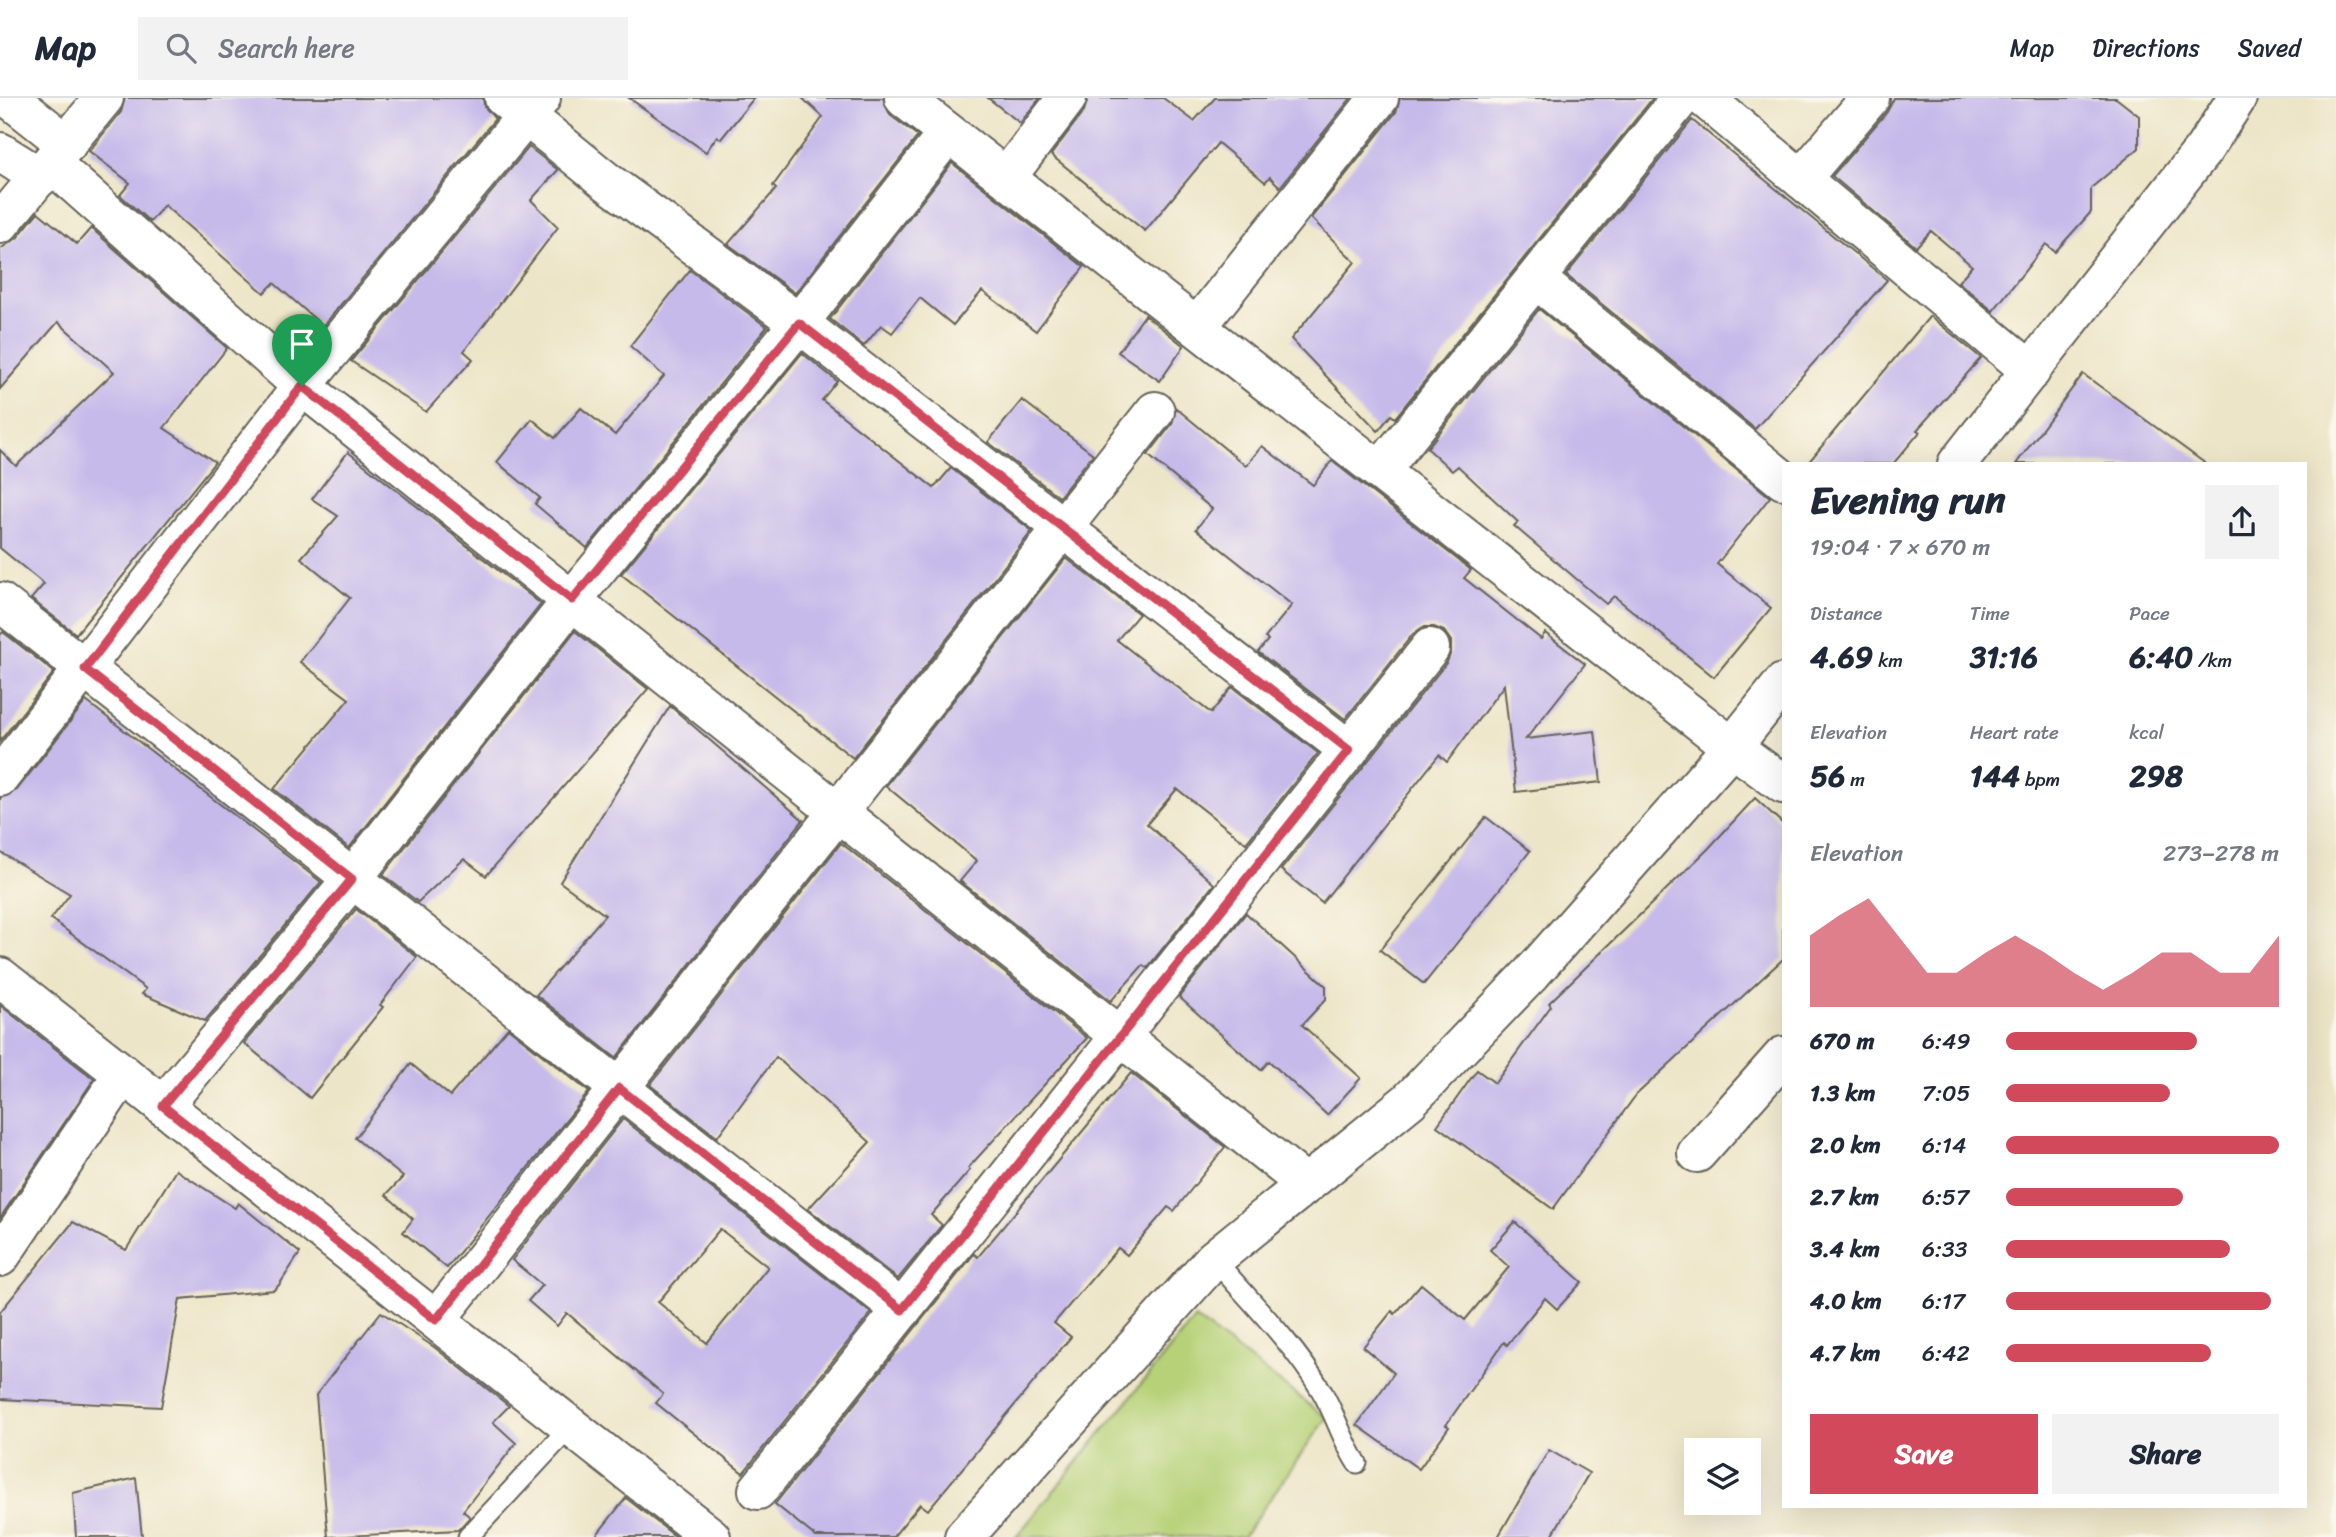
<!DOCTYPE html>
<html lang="en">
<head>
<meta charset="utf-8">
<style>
  :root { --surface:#fff; --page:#f2f2f3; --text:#1f2937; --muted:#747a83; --line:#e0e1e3; --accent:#d1495b }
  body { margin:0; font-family:Sriracha,sans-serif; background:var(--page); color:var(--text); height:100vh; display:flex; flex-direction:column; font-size:26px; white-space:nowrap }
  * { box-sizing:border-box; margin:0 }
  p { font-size:23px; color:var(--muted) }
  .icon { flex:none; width:38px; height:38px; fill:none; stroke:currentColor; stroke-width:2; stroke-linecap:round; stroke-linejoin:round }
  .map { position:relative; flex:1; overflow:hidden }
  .side { position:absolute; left:1782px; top:364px; width:525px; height:1046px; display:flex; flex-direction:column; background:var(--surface); border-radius:0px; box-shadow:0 7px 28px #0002 }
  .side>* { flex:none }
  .fabs { position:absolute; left:1684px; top:1340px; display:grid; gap:14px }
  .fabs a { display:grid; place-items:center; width:77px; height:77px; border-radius:0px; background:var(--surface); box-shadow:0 7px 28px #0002; font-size:35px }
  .pin { position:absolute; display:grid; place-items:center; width:60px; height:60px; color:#fff; margin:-72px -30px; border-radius:50% 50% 50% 0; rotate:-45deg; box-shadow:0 0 7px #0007 }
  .pin .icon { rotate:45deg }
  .round { display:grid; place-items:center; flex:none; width:74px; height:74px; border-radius:0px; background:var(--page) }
  .headline { display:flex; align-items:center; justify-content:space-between; height:119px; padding:0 28px }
  h1 { font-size:38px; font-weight:800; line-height:52px }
  .figures { display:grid; grid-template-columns:repeat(3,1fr); gap:10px; height:119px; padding:7px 28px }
  .figures div { display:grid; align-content:center }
  .figures b { font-size:30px; font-weight:800 }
  .figures small { font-size:19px; font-weight:400 }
  .figures p { font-size:19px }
  .chart { height:196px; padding:14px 28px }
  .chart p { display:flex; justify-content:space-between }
  .chart svg { width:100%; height:126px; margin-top:7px; fill:var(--accent); opacity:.7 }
  .action { display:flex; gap:14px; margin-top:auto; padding:14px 28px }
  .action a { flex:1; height:80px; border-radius:0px; background:var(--accent); color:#fff; font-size:28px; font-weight:800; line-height:80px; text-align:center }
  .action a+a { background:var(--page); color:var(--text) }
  ul { padding:0 28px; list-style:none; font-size:23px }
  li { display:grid; grid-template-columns:112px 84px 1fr; align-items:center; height:52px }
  li i { height:18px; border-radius:9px; background:var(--accent) }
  header { display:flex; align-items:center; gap:42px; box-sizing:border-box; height:98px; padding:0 35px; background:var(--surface); border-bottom:2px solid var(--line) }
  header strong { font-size:33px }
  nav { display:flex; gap:38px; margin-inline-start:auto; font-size:24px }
  .search { width:490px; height:63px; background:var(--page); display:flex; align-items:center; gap:18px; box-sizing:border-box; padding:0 24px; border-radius:0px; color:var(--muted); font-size:26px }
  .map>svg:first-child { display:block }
  .green { fill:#b6d177; stroke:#69764a; stroke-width:2 }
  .building { fill:#c6baea; fill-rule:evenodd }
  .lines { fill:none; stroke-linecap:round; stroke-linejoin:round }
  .lane-casing { stroke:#656258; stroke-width:23 }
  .street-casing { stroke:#656258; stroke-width:42 }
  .lane { stroke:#fff; stroke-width:19 }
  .street { stroke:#fff; stroke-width:38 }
  .route-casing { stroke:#fff; stroke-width:14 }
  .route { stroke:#d1495b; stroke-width:9 }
</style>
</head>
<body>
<header>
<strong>Map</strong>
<div class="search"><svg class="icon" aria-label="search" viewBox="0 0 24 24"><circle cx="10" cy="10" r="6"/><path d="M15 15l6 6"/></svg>Search here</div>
<nav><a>Map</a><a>Directions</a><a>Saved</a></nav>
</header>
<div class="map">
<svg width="2336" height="1439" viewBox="0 0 2336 1439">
  <rect width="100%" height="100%" fill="#fbf7ec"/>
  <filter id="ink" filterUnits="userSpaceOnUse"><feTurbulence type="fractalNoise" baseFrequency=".0143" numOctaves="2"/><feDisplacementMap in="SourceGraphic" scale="14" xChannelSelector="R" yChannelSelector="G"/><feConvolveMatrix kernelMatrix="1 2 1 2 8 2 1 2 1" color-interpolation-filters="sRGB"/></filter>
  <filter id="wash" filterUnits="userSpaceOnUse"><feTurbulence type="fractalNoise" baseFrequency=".00686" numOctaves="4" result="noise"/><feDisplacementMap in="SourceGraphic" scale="28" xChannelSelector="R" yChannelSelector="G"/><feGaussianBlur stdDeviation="1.57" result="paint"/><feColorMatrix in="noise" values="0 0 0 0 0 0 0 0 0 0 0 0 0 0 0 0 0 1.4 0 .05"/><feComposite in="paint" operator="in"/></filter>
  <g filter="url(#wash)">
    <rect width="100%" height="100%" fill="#ede5c7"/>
    <polygon class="green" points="1195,1220 1327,1320 1243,1439 1016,1439"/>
    <g id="blocks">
      <g class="building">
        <polygon points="125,0 483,0 484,8 495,21 323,228 274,185 264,195 164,107 150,124 120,97 130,85 89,53 121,14"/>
        <polygon points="629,0 754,0 721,41 717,38 706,54"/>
        <polygon points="802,0 883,0 890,17 918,38 795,195 728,146 776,91 773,88 823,19"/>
        <polygon points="988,0 1040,0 1020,25"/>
        <polygon points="1088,0 1163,0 1194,23 1215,0 1351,0 1280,89 1270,79 1265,84 1218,45 1145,133 1051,57 1084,13"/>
        <polygon points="1400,0 1653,0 1395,320 1391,317 1378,333 1291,241 1355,164 1311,120 1396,14"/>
        <polygon points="1894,0 2116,0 2139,18 2139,50 2091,90 2091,114 2055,154 2046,146 1993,213 1958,184 1972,168 1931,133 1916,149 1832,78 1887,14"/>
        <polygon points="1692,22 1887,182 1755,331 1566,177"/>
        <polygon points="529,49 558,72 531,102 558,129 464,253 473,261 426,314 351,263"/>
        <polygon points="952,65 1084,169 1036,233 982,193 953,227 920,200 892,235 881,227 864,248 830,221"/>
        <polygon points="38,114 77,146 91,130 227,250 164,330 215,364 76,536 31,501 44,486 0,450 0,352 16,368 114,274 58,224 0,291 0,151 17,140"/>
        <polygon points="690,172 767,229 587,450 535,406 540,400 497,364 532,321 555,340 581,310 615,337 664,278 630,248"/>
        <polygon points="1539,211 1770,399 1717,466 1771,510 1714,579 1614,498 1606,506 1514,428 1518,424 1458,368 1452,373 1427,350"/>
        <polygon points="1145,217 1184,248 1160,283 1118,254"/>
        <polygon points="1930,218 1981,260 1917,332 1920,334 1893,366 1807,366"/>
        <polygon points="802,255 837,283 822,302 934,390 951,370 1032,433 853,660 621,476"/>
        <polygon points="2083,276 2206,366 2016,366"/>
        <polygon points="1022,302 1093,356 1059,399 988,344"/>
        <polygon points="1176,310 1246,368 1262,348 1313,387 1332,363 1471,472 1464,480 1541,541 1545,535 1585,566 1526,641 1595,633 1601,684 1516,694 1504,587 1447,664 1439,657 1322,805 1281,772 1447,564 1451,554 1451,543 1444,533 1434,529 1423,529 1413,536 1345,621 1258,554 1268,542 1265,540 1292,507 1196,431 1212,411 1148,357 1172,326"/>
        <polygon points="348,354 541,506 349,750 274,691 349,601 300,564 350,500 301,460 338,418 312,401"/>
        <polygon points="1066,460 1139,516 1117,542 1211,615 1232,589 1318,655 1246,745 1177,691 1147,726 1214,786 1147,870 1143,867 1111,903 960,783 977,763 886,688"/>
        <polygon points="575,533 648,591 486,778 464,761 418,804 383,777"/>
        <polygon points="3,534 54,574 0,643 0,537"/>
        <polygon points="86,603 321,784 205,923 142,896 146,891 51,821 70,796 0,754 0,700 17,692"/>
        <polygon points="670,608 803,722 616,960 536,897 605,817 560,784"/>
        <polygon points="1755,700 1783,726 1783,861 1636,997 1553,1111 1437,1028 1477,972 1495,985 1551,908 1549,905 1708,751"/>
        <polygon points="1486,719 1530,753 1424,886 1380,852"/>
        <polygon points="841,745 1087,940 968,1070 970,1072 931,1117 942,1127 898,1181 808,1111 870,1044 776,959 717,1039 650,987"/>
        <polygon points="356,811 417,859 380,907 383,909 310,1000 244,945"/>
        <polygon points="1246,815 1326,888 1326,901 1302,927 1361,980 1327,1017 1269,963 1261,972 1179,899"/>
        <polygon points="0,907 94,981 0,1120"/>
        <polygon points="508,930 589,994 447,1170 403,1134 413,1121 386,1097 403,1079 355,1040 411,966 450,998"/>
        <polygon points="1131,975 1225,1049 1174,1113 1168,1109 1127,1157 1118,1150 1054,1225 1071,1239 928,1412 920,1406 893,1439 816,1439 775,1406 974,1156 978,1159"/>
        <path d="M 623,1021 L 871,1215 L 743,1375 L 656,1305 L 663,1296 L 567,1215 L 557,1228 L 528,1203 L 542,1187 L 512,1162 ZM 720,1131 L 768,1169 L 707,1245 L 658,1204 Z"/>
        <polygon points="176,1072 235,1110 238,1105 300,1155 279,1187 274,1192 180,1201 161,1309 0,1301 0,1214 73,1124 126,1152"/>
        <polygon points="1515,1124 1582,1184 1557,1211 1545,1200 1507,1247 1504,1244 1446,1327 1449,1329 1419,1371 1357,1327 1394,1275 1363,1249 1392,1213 1395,1216 1421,1186 1465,1222 1509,1169 1490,1152"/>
        <polygon points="381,1214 434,1249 509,1308 493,1324 516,1345 463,1413 470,1419 458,1432 328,1439 316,1297"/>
        <polygon points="1549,1352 1589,1375 1551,1439 1498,1439"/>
        <polygon points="136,1380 142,1439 76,1439 73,1395"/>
        <polygon points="626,1400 676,1439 595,1439"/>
      </g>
    </g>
  </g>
  <g filter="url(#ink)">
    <use href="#blocks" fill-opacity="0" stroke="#656258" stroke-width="2"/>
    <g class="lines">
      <defs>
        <g id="lane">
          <path d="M 1214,1161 C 1250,1203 1292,1244 1321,1292 C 1335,1315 1342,1342 1357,1365"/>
          <polyline points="468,1439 571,1328"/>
        </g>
        <g id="street">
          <polyline points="9,0 67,46"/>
          <polyline points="504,0 606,83 799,225 1349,652"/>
          <polyline points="904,0 1732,649 1783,686"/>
          <polyline points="1704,0 2031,273"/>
          <polyline points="0,54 40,79"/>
          <polyline points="52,66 302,288 1306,1086"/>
          <polyline points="1006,80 1067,0"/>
          <polyline points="1801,81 1870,0"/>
          <polyline points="0,126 104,0"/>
          <polyline points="1536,181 1783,382"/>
          <polyline points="1197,229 1379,0"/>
          <polyline points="1957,366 2204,51 2237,0"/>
          <polyline points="1380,373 1681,0"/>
          <polyline points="0,504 902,1212"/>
          <polyline points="0,679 302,288 541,0"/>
          <polyline points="0,879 711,1439"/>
          <polyline points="163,1008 352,781 572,502 799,225 948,35"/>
          <polyline points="1697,1055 1783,958"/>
          <polyline points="0,1159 123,976"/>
          <polyline points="436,1222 1155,313"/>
          <polyline points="758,1392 1430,550"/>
          <polyline points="964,1439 1214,1161 1409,1003 1531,876 1732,649 1783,585"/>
        </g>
      </defs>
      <use href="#lane" class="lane-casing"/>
      <use href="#street" class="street-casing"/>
      <use href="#lane" class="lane"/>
      <use href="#street" class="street"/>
    </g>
  </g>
  <g class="lines" filter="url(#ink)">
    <defs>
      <polygon id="route" points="799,225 1349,652 902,1212 619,990 436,1222 163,1008 352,781 85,571 302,288 572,502"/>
    </defs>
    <use href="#route" class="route-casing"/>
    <use href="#route" class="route"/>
  </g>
</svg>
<div class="fabs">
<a><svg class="icon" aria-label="layers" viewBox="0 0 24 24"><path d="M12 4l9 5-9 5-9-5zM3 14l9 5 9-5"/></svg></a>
</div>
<div class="pin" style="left:302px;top:288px;background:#1e9e55"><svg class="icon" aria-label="arrive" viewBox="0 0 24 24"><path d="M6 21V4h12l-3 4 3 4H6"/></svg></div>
<section class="side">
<div class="headline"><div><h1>Evening run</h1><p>19:04 · 7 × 670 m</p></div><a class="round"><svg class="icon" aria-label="share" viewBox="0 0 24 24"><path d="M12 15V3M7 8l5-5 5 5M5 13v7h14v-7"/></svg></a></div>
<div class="figures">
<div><p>Distance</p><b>4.69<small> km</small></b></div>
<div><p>Time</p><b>31:16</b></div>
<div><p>Pace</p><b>6:40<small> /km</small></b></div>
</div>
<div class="figures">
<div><p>Elevation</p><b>56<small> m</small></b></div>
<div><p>Heart rate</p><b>144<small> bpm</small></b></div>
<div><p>kcal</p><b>298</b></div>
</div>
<div class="chart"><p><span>Elevation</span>273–278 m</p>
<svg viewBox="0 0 160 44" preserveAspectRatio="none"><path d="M0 44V19L10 12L20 6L30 19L40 32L50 32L60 25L70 19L80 25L90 32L100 38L110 32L120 25L130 25L140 32L150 32L160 19V44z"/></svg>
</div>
<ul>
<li><b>670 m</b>6:49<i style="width:70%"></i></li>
<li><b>1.3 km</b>7:05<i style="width:60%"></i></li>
<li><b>2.0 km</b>6:14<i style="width:100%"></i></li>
<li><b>2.7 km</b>6:57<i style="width:65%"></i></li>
<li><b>3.4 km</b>6:33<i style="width:82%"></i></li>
<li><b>4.0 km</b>6:17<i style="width:97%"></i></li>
<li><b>4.7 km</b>6:42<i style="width:75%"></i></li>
</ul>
<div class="action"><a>Save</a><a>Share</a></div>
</section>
</div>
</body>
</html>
